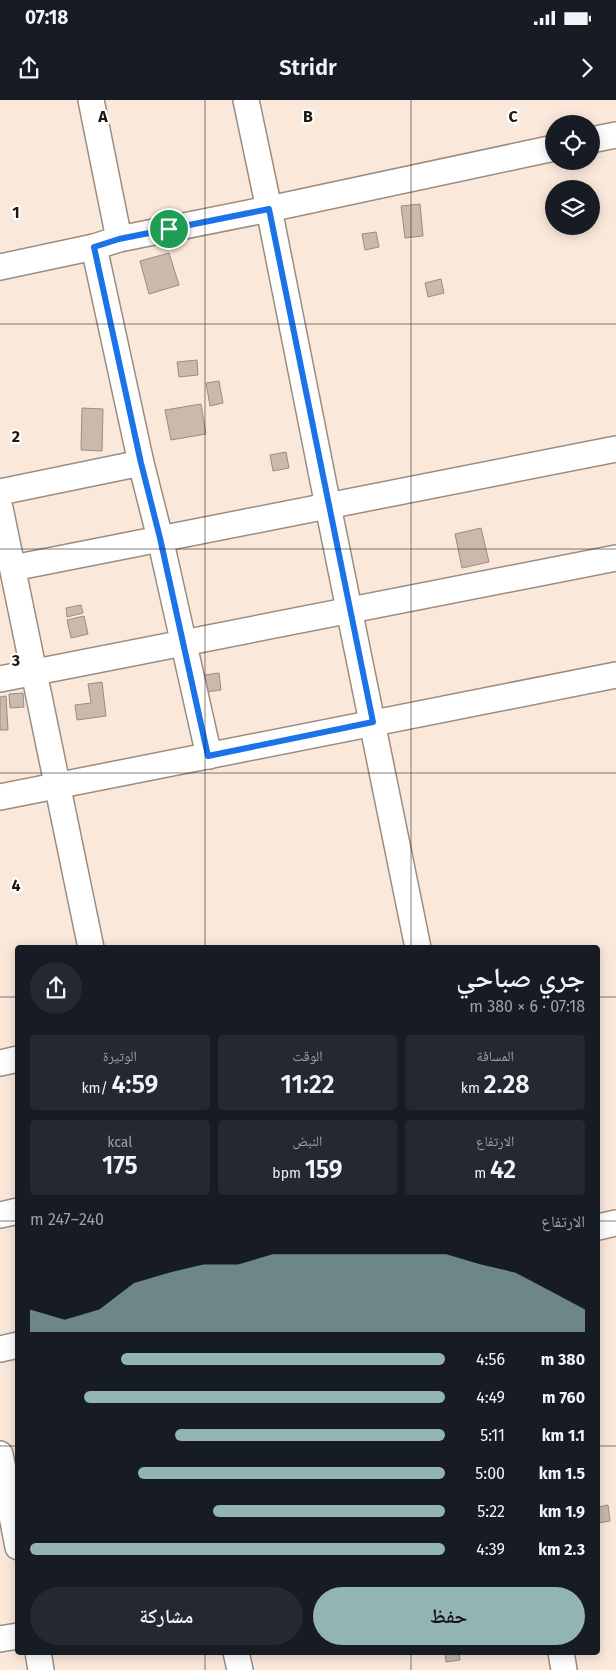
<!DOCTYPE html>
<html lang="ar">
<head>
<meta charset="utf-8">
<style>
  :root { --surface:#171b24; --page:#242831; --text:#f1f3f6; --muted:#9ea1a6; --accent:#92b4b2 }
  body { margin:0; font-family:"Fira Sans","Noto Naskh Arabic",sans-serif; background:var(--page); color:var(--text); direction:rtl; height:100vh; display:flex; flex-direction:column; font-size:19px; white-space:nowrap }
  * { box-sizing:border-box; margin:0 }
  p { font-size:16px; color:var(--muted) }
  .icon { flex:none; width:28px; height:28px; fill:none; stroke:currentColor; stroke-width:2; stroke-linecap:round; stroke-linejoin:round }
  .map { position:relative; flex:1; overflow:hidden; direction:ltr }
  .side { position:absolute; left:15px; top:845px; width:585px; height:710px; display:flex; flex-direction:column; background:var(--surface); border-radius:5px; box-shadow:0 2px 12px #0003; direction:rtl }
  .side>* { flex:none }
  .buttons { position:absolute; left:545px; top:15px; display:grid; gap:10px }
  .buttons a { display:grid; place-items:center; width:55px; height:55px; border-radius:50%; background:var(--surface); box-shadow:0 2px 12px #0003; font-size:25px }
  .pin { position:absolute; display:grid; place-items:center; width:42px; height:42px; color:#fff; margin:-21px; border:2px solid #fff; border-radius:50%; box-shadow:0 1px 5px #0007 }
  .round { display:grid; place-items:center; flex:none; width:52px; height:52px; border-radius:26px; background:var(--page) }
  .head { display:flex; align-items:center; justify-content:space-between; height:85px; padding:0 15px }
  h1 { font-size:28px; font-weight:600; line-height:38px }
  .figures { display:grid; grid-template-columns:repeat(3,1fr); gap:8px; height:85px; padding:5px 15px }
  .figures div { display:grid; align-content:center; border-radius:5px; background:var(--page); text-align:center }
  .figures b { font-size:25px; font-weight:600 }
  .figures small { font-size:14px; font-weight:400 }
  .figures p { font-size:14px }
  .chart { height:140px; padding:10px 15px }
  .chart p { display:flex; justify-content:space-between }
  .chart svg { width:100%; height:90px; margin-top:5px; fill:var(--accent); opacity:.7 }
  .primary-button { display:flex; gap:10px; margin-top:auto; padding:10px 15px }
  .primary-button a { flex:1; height:58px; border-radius:30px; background:var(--accent); color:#111; font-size:20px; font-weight:600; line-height:58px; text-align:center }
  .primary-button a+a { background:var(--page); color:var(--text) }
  ul { padding:0 15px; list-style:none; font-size:16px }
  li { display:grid; grid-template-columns:80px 60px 1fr; align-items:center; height:38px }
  li i { height:12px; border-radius:6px; background:var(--accent) }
  .status { display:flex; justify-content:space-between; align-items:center; height:35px; padding:0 25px; background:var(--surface); direction:ltr }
  .status svg { height:14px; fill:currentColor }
  header { display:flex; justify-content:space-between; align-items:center; height:65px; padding:0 15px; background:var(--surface); font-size:22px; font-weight:600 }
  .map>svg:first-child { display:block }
  .building { fill:#cab9ac; stroke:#9c8c80 }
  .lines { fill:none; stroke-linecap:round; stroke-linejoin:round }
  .street-casing { stroke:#9c8c80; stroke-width:28 }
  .street { stroke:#fff; stroke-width:25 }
  .route-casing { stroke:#fff; stroke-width:10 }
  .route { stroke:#1a73e8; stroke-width:6 }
  .grid { fill:none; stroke:#1e1813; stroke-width:1; stroke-opacity:0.55 }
  .grid-label { font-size:16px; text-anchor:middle; font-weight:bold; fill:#1e1813; stroke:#fff; stroke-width:4.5; stroke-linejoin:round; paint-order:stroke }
</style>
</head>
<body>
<div class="status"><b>07:18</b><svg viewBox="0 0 49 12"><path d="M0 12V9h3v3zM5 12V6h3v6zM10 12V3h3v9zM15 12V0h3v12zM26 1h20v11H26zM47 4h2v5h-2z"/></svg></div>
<header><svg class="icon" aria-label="forward" viewBox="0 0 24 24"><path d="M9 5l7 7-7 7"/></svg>Stridr<svg class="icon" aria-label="share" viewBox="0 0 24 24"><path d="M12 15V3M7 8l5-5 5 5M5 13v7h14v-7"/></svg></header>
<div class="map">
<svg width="616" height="1570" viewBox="0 0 616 1570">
  <rect width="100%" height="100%" fill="#fae9db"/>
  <g class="building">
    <polygon points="420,104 423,136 405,138 401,106"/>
    <polygon points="376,132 379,147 365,150 362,134"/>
    <polygon points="169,153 179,185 149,194 140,161"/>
    <polygon points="441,179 444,193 428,197 425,183"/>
    <polygon points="197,260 198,275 179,277 177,262"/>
    <polygon points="219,281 223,303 210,306 206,283"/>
    <polygon points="201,304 206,334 171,340 165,310"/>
    <polygon points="82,308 103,309 102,351 81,350"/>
    <polygon points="286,352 289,368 273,371 270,355"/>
    <polygon points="481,428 489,462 462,468 455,434"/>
    <polygon points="81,505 83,513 67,517 66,508"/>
    <polygon points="84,516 88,534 71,538 67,520"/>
    <polygon points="219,573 221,590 206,592 204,575"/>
    <polygon points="102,582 106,616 77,620 75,605 91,603 88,584"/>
    <polygon points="23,593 24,607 10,608 9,594"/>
    <polygon points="6,596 8,630 0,630 0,597"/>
    <polygon points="608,1405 610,1421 598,1423 598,1407"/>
    <polygon points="445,1552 459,1552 460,1560 446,1562"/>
  </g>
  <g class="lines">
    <defs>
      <g id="street">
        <polyline points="91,0 119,139"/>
        <polyline points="246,0 269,109 328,406 418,848"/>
        <polyline points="591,40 616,35"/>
        <polyline points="94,147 141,363 160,438 209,656"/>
        <polyline points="0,167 94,147 119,139 269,109 554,48"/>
        <polyline points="0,392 141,363"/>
        <polyline points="0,408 91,848"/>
        <polyline points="13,468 616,349"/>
        <polyline points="0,579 616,458"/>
        <polyline points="0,697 616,575"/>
        <polyline points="0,963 18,959"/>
        <polyline points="0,1115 18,1111"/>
        <polyline points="598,1127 616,1123"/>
        <polyline points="0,1249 18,1245"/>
        <polyline points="0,1354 18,1447"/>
        <polyline points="0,1539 18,1536"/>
        <polyline points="38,1552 41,1570"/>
        <polyline points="236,1552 240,1570"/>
        <polyline points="561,1552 564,1570"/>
      </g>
    </defs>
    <use href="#street" class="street-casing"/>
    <use href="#street" class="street"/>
  </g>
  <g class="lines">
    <defs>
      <polygon id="route" points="269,109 373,622 208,656 160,438 141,363 94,147 119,139"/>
    </defs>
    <use href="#route" class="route-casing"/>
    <use href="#route" class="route"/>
  </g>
  <path class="grid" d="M 205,0 L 205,848M 411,0 L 411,848M 0,224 L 616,224M 0,449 L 616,449M 0,673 L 616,673M 0,897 L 18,897M 598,897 L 616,897M 0,1121 L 18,1121M 598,1121 L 616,1121M 0,1346 L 18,1346M 598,1346 L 616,1346M 205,1552 L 205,1570M 411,1552 L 411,1570"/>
  <g class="grid-label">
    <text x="103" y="22">A</text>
    <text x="308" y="22">B</text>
    <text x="513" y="22">C</text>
    <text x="16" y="118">1</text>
    <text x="16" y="342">2</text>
    <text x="16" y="566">3</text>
    <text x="16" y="791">4</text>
  </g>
</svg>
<div class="buttons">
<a><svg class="icon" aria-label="locate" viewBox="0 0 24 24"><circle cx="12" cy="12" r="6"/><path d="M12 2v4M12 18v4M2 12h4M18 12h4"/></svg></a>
<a><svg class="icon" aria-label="layers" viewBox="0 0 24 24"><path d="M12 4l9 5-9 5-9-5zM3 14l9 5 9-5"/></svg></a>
</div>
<div class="pin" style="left:169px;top:129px;background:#1e9e55"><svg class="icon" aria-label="arrive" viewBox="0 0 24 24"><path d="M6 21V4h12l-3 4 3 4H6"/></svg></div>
<section class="side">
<div class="head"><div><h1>جري صباحي</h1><p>07:18 · 6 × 380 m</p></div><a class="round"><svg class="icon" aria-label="share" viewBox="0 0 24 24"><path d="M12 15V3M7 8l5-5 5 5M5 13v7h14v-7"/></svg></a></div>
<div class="figures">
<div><p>المسافة</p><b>2.28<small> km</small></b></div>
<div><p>الوقت</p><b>11:22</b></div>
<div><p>الوتيرة</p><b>4:59<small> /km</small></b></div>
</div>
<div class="figures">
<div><p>الارتفاع</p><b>42<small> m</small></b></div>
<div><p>النبض</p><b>159<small> bpm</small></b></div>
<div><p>kcal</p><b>175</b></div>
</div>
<div class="chart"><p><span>الارتفاع</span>240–247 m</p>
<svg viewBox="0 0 160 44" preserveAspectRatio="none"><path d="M0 44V33L10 38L20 33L30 20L40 15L50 11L60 11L70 6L80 6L90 6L100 6L110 6L120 6L130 11L140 15L150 24L160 33V44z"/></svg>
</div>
<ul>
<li><b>380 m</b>4:56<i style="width:78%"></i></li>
<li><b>760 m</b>4:49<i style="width:87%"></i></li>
<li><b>1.1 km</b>5:11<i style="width:65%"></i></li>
<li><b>1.5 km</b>5:00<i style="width:74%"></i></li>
<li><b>1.9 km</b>5:22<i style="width:56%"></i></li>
<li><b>2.3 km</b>4:39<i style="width:100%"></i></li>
</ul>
<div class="primary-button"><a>حفظ</a><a>مشاركة</a></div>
</section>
</div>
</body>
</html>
